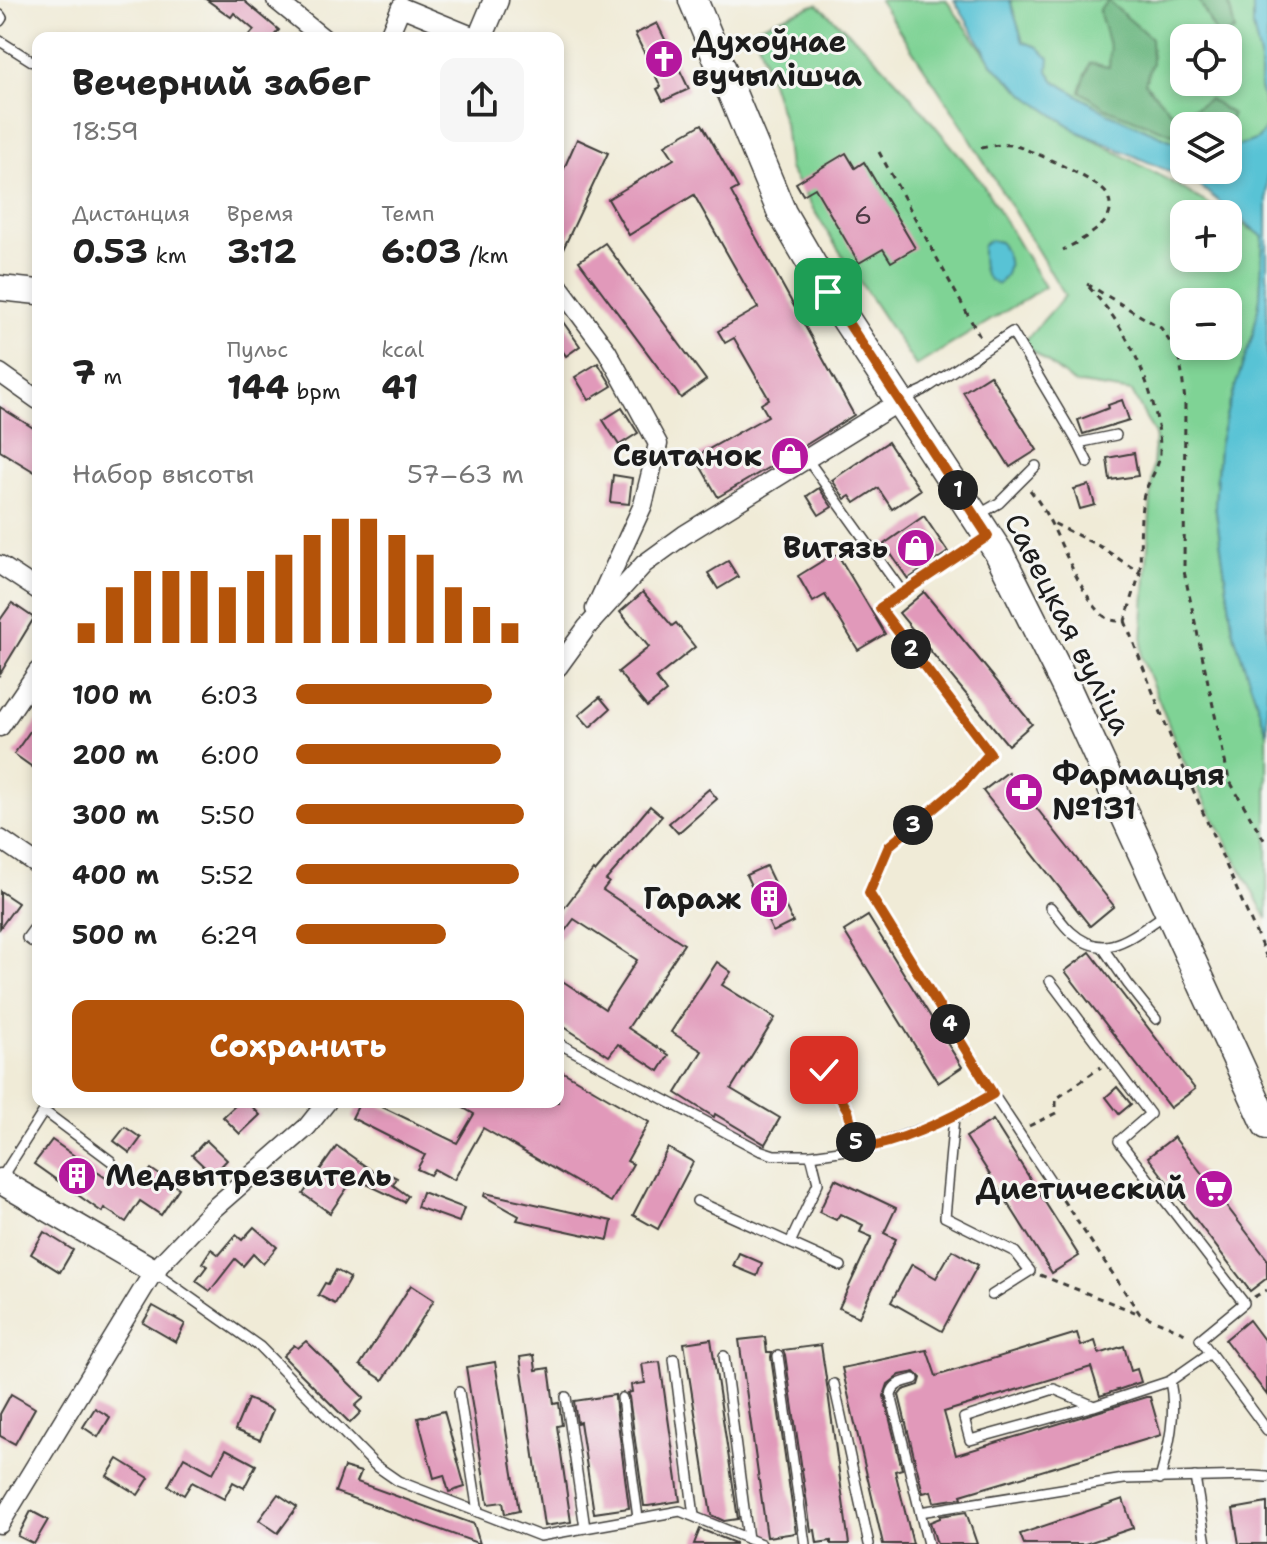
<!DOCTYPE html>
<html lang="ru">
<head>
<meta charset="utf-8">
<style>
  :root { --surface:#fff; --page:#f6f6f6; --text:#222; --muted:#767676; --accent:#b45309 }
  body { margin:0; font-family:"Shantell Sans",sans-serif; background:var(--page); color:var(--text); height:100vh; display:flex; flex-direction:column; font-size:30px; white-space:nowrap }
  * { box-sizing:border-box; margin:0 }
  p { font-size:26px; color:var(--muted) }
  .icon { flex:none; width:44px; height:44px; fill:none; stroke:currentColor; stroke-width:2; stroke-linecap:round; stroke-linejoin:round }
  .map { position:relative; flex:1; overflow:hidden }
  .sheet { position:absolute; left:32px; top:32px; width:532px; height:1076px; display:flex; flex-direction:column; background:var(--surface); border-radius:16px; box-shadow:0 4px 12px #0003 }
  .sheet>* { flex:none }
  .buttons { position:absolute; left:1170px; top:24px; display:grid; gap:16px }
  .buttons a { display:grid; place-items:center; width:72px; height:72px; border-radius:16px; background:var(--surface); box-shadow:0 4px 12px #0003; font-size:40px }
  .pin { position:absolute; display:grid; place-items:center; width:68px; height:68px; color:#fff; margin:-34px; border-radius:16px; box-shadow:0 4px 12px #0006 }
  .km { position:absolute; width:40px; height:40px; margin:-20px; border-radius:50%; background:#222; color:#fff; font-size:22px; line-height:40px; text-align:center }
  .round { display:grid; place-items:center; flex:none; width:84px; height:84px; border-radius:16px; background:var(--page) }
  .head { display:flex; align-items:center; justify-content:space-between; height:136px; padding:0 40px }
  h1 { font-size:36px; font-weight:700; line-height:60px }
  .figures { display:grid; grid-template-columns:repeat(3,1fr); gap:12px; height:136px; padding:8px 40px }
  .figures div { display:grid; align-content:center }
  .figures b { font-size:34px; font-weight:700 }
  .figures small { font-size:22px; font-weight:400 }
  .figures p { font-size:22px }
  .chart { height:224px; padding:16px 40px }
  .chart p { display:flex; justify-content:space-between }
  .chart svg { width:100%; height:144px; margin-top:8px; stroke:var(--accent); stroke-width:6 }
  .button { display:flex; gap:16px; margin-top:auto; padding:16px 40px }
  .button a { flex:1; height:92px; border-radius:16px; background:var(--accent); color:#fff; font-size:32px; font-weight:700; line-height:92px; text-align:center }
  ul { padding:0 40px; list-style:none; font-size:26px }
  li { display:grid; grid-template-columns:128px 96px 1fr; align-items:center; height:60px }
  li i { height:20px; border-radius:10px; background:var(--accent) }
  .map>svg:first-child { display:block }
  .green { fill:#7fd395; stroke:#4e7858; stroke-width:2; fill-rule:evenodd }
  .forest { fill:#67b57e; stroke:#42684d; stroke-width:2 }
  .water { fill:#59c3d5; stroke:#3a7078; stroke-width:2 }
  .building { fill:#e199ba }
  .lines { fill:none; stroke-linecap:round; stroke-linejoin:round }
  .lane-casing { stroke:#3c3b38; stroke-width:12 }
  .street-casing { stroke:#3c3b38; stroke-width:21 }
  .secondary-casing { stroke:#3c3b38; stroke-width:27 }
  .primary-casing { stroke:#3c3b38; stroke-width:31 }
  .path { stroke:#3c3b38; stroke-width:3; stroke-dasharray:6 6; stroke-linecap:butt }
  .lane { stroke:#fff; stroke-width:9 }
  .street { stroke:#fff; stroke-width:18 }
  .secondary { stroke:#fff; stroke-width:24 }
  .primary { stroke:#fff; stroke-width:28 }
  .route-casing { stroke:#fff; stroke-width:16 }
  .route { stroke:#b45309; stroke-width:10 }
  .labels { text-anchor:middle; stroke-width:6; stroke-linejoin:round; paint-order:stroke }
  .number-label { font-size:26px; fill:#4d3b44 }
  .poi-label { font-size:30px; font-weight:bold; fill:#1c1c1c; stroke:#f6f6f2; text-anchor:end }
  .street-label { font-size:30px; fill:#1c1c1c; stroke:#f6f6f2 }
</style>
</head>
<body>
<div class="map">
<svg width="1267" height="1544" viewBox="0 0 1267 1544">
  <rect width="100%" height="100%" fill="#f6f6f2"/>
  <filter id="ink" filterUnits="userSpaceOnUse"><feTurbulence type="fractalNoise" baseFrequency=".0125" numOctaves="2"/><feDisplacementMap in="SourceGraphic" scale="16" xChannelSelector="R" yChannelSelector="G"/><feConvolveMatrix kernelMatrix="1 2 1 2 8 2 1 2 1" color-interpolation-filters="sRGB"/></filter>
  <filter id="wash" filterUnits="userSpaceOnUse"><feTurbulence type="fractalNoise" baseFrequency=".006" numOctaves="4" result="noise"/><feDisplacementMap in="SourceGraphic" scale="32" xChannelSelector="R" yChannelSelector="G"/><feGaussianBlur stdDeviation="1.8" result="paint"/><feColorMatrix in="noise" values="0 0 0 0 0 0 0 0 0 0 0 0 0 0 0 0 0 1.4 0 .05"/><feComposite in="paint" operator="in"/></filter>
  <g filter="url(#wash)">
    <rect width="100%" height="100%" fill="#f0ebd7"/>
    <g class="green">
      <path d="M 879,0 L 946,0 L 994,66 L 1028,97 L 1079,132 L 1168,180 L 1225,214 L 1184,214 L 1184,258 L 1228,258 L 1228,216 L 1263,236 L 1260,298 L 1253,334 L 1228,408 L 1219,446 L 1215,505 L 1233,631 L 1267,733 L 1267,919 L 1183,760 L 1141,656 L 1155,435 L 1132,392 L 1074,383 L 1023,343 L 1065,296 L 960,122 ZM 1184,302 L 1228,302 L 1228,346 L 1184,346 Z"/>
      <path d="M 1010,0 L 1253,0 L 1253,27 L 1260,57 L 1260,87 L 1267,116 L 1267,126 L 1258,139 L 1228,150 L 1228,126 L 1184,126 L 1184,146 L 1107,113 L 1055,81 L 1048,71 L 1038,47 L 1023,42 ZM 1184,38 L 1228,38 L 1228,82 L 1184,82 Z"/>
      <polygon points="817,4 868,50 907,92 980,180 1045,287 916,366 832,240 789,169 784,123 754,28"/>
    </g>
    <g class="forest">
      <polygon points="1199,0 1229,0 1229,4 1235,31 1217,36"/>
      <polygon points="1108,1 1151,38 1152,63 1145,83 1171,112 1197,107 1209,99 1232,114 1228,134 1228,126 1184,126 1184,138 1180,137 1107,109 1080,91 1090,63 1109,67 1110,49 1099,10"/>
    </g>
    <g class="water">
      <polygon points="954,0 1010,0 1023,42 1038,47 1049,58 1048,71 1055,81 1107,113 1184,146 1184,170 1228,170 1228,150 1258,139 1267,126 1267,733 1233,631 1215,505 1219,446 1228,408 1253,334 1260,298 1263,237 1196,183 1079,132 1028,97 994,66"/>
      <polygon points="1253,0 1267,0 1267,116 1260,87 1260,57 1253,27"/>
      <path d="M 990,240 L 1000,242 C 1010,258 1013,271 998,284 C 980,279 982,262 982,246 Z"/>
    </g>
    <g id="blocks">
      <g class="building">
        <polygon points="207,0 243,0 279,30 272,38 247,38 254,30 234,13 231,17"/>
        <polygon points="657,23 689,89 663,101 657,89 661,87 635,34"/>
        <polygon points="702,124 738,188 731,192 854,415 783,459 718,497 695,457 768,416 761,404 769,399 734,338 725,343 718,331 758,308 694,195 629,235 608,199 674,159 665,145"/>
        <polygon points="577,139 608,153 558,260 558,182"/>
        <polygon points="846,153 855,168 864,162 915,248 891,262 883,249 859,263 815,188 803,195 796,183"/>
        <polygon points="605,243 706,380 681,398 579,261"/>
        <polygon points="558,315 580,346 566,356 558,344"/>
        <polygon points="598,363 612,386 589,400 575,377"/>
        <polygon points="990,375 1037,450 1010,467 963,392"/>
        <polygon points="1122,400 1129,420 1083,434 1078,420 1109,408 1108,405"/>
        <polygon points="0,407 38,431 38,474 0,451"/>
        <polygon points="622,408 638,433 619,445 603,420"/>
        <polygon points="888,442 920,490 892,509 878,488 855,503 850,496 845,499 832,480"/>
        <polygon points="1134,453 1138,476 1110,480 1107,458"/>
        <polygon points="613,475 632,478 629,504 610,502"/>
        <polygon points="1089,485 1095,505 1080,509 1074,489"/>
        <polygon points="819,488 832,507 819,515 807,496"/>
        <polygon points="924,516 948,552 908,579 884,544"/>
        <polygon points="832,555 838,555 885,634 858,650 825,595 813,602 798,576"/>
        <polygon points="728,561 738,577 718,589 708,573"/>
        <polygon points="643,592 672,626 676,623 695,647 656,678 666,692 647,707 618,672 649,647 620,612"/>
        <polygon points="924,592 1032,724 1008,745 899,613"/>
        <polygon points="12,603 34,618 0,674 0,620"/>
        <polygon points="600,697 610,709 590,727 579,715"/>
        <polygon points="38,720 38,771 14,754"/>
        <polygon points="1008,772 1114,906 1090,926 983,791"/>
        <polygon points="709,789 717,799 678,833 669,823"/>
        <polygon points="650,806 662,816 606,880 609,882 603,890 684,944 628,1028 669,1055 659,1071 618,1044 609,1056 558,1023 558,978 605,1009 637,960 574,919 558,940 558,916 593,870 595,872"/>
        <polygon points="766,866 793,922 773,932 746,875"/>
        <polygon points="0,891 18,903 0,928"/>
        <polygon points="868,916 962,1067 938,1083 844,931"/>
        <polygon points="1090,952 1195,1089 1170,1108 1065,971"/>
        <polygon points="717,962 731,972 722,985 775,1018 731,1089 780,1118 765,1144 715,1114 714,1117 676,1093 702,1051 671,1032"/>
        <polygon points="558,1069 649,1122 627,1161 633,1164 611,1202 483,1128 454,1180 434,1169 430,1175 417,1169 425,1155 352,1118 360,1102 372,1102 457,1143 474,1114 453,1102 558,1102"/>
        <polygon points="1117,1087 1131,1104 1119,1114 1106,1097"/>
        <polygon points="239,1102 248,1102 260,1115 240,1134 223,1117"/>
        <polygon points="993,1120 1079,1256 1052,1273 966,1137"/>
        <polygon points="125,1127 141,1138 130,1153 114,1141"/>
        <polygon points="1174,1137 1267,1259 1267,1278 1250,1291 1148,1157"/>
        <polygon points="52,1140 110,1181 118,1169 140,1184 151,1169 179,1188 161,1215 140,1201 126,1222 104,1208 102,1212 34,1164"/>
        <polygon points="206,1140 227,1160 213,1175 192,1155"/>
        <polygon points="337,1146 378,1175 381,1170 397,1178 393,1185 408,1196 404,1202 354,1178 330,1213 303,1194"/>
        <polygon points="668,1148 693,1162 658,1229 633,1215"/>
        <polygon points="835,1179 896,1208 884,1233 896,1239 859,1317 839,1308 872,1237 860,1232 863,1225 840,1214 836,1220 819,1212"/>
        <polygon points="422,1192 464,1208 459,1222 417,1207"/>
        <polygon points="485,1193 612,1221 608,1240 517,1220 519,1216 484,1196"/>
        <polygon points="254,1227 277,1247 263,1264 253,1254 243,1266 235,1259 210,1291 196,1281 207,1266 202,1263 211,1249 219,1255 236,1235 242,1240"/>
        <polygon points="44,1232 73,1250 60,1272 31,1254"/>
        <polygon points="952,1250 978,1265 942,1331 891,1302 912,1264 936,1278"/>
        <polygon points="739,1253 762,1263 757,1276 733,1266"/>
        <polygon points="336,1270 350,1278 335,1304 318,1295 325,1283 328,1284"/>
        <polygon points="411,1285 434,1300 383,1380 360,1365"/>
        <polygon points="153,1306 185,1324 176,1342 143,1323"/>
        <polygon points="1249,1320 1267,1344 1267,1395 1225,1340"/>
        <polygon points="1077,1333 1081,1346 1095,1341 1099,1354 1124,1346 1131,1371 1137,1369 1141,1382 1100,1396 1091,1367 944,1412 956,1455 1146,1397 1150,1397 1161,1435 961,1495 962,1498 934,1502 931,1491 923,1493 899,1395 903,1390 919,1385 921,1378 915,1372 900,1375 888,1384 884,1396 902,1469 895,1471 913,1544 883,1544 842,1368 927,1350 936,1376"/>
        <polygon points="765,1337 767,1352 772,1352 771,1357 796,1533 767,1537 739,1340"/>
        <polygon points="711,1339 738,1519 724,1521 711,1515 684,1343"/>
        <polygon points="306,1341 364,1398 355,1406 361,1412 350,1423 283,1356 294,1345 298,1348"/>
        <polygon points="821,1345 826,1378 849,1544 831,1544 831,1541 817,1543 815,1530 811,1531 785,1355 783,1350"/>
        <polygon points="534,1355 536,1370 549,1368 554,1404 559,1403 562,1425 557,1426 571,1522 544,1526 520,1357"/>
        <polygon points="495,1362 519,1511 505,1514 503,1502 488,1504 466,1367"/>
        <polygon points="660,1362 680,1501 648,1506 644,1506 629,1397 627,1393 632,1392 631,1385 645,1383 642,1364"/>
        <polygon points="11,1394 35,1408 15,1444 0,1436 0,1414"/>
        <polygon points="615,1395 615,1399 629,1508 594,1513 580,1422 577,1423 574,1401"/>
        <polygon points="248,1399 273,1410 260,1440 235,1430"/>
        <polygon points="95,1408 110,1417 98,1437 83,1427"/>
        <polygon points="444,1411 465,1487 449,1492 444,1475 434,1478 418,1418"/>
        <polygon points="226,1449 256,1465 244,1488 233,1482 224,1499 192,1482 184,1495 168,1486 184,1457 213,1473"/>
        <polygon points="118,1459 149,1478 138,1495 107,1476"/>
        <polygon points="344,1467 361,1472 357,1482 474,1524 480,1544 335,1492"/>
        <polygon points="278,1494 297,1507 278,1533 259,1520"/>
        <polygon points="1123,1499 1133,1528 1085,1544 1024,1544 1020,1534"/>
        <polygon points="1267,1503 1267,1544 1239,1544 1233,1509"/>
        <polygon points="31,1511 48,1520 34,1544 18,1536"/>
        <polygon points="966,1512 977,1544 937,1544 930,1522 940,1518 940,1516"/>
        <polygon points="700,1529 735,1543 735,1544 694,1544"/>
      </g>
    </g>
  </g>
  <g filter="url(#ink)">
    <use href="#blocks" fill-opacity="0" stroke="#3c3b38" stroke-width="2"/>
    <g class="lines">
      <defs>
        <g id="lane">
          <polyline points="0,15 2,18 0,21"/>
          <polyline points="0,41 38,65"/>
          <polyline points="902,400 924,390 1012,332 1078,443 1088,463"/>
          <polyline points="1078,443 1116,435"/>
          <polyline points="807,459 903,593"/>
          <polyline points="978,515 999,503 1036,466"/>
          <polyline points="985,538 880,608 990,753"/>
          <path d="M 1050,907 C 1057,915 1063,925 1071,932 C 1106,964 1134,934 1166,914"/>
          <polyline points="38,923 27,938 38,946"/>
          <polyline points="1103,948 1128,984 1156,1019"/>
          <polyline points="923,981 993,1094"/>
          <polyline points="1050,981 1150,1114 1119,1141 1244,1303 1200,1339 1267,1430"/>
          <polyline points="558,1043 759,1150 774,1155 811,1155 875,1146 954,1117 993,1094 1050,1180"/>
          <polyline points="824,1070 848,1111 858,1149"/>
          <polyline points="954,1117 945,1217 1015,1252 1030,1271 992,1295"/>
          <polyline points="0,1180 44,1111 111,1161"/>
          <polyline points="697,1201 841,1266"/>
          <polyline points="790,1243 818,1183 811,1155"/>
          <polyline points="154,1272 260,1347 375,1465 398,1481 540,1536 680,1511 761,1544"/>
          <polyline points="724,1356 748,1539"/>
          <polyline points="778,1356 805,1544"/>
          <polyline points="674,1359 694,1516"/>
          <path d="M 914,1379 C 904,1382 893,1383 891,1395 L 920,1512 L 1124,1479 L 1253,1476 L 1267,1477"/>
          <polyline points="834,1384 869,1544"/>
          <polyline points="459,1392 478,1512"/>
          <polyline points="566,1397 585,1528"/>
          <polyline points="622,1398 638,1518"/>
          <polyline points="1094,1406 1054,1389 964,1418 970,1440 1094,1406 1170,1381 1210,1353"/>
          <polyline points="1195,1477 1206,1544"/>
          <path d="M 1160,1479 C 1169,1447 1177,1413 1170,1381"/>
          <polyline points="920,1512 928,1544"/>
        </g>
        <g id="street">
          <polyline points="276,0 323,38"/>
          <polyline points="388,38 401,7 477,38"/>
          <polyline points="558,285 607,351 658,444 643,505 595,609"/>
          <polyline points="0,373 38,400"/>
          <polyline points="0,565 38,590"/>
          <polyline points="558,667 587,627 644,564 684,535 900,401"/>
          <polyline points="0,727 38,671"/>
          <polyline points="0,839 38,865"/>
          <polyline points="0,1524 154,1271 213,1209 307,1127 327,1102"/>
        </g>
        <g id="secondary">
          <polyline points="480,38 496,0"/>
          <polyline points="0,288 38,292"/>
          <polyline points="0,1181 154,1271"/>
        </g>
        <polyline id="primary" points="693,0 782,213 828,292 999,553 1068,691 1267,1125"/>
      </defs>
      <use href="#lane" class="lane-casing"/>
      <use href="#street" class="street-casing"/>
      <use href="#secondary" class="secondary-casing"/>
      <use href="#primary" class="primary-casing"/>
      <g class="path">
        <path d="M 981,148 C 991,146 1002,144 1012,145 C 1030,149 1095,179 1106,193 C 1110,199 1112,210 1108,217 C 1101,230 1076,243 1063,250"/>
        <polyline points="879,152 981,339"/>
        <polyline points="1087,284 1161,328 1180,358 1185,401 1184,571 1229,780 1267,845"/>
        <path d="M 1089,287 C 1098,298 1108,309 1116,321 C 1139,355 1161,411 1160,453 C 1159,470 1146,483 1143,499 C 1139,523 1141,549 1140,573"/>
        <path d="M 1030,490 C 1059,526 1068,574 1098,610 C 1105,619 1114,622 1125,621 L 1140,573 L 1101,547 L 1049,521"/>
        <polyline points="1125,621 1176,751 1267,958"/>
        <polyline points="917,971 869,893 889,846 963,784 982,762"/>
        <polyline points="1029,1126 1056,1113 1056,1099 1101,1067"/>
        <polyline points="1056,1190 1140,1314 1190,1335"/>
        <polyline points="1040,1275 1140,1314"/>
        <polyline points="1254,1297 1267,1290"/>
      </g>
      <use href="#lane" class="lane"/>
      <use href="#street" class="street"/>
      <use href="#secondary" class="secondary"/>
      <use href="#primary" class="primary"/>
    </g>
  </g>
  <g class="lines" filter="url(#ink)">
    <defs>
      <path id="route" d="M 824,1070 L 848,1111 L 858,1149 C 903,1142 954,1117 993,1094 L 869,893 L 889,846 L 963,784 L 990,753 L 880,608 L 988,536 L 828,292"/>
    </defs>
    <use href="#route" class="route-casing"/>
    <use href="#route" class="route"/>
  </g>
  <defs>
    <symbol id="church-disc" viewBox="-11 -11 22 22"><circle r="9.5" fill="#b5179e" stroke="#f6f6f2"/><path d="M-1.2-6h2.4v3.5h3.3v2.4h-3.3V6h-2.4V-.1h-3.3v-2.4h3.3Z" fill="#fff"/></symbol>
    <symbol id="shop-disc" viewBox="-11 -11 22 22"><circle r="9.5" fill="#b5179e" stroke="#f6f6f2"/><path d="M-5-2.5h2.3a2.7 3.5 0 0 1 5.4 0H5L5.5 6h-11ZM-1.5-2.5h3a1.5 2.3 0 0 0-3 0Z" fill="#fff"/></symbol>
    <symbol id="pharmacy-disc" viewBox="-11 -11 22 22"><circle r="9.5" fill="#b5179e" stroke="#f6f6f2"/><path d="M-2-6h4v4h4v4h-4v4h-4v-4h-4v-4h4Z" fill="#fff"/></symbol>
    <symbol id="building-disc" viewBox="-11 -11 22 22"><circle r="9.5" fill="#b5179e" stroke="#f6f6f2"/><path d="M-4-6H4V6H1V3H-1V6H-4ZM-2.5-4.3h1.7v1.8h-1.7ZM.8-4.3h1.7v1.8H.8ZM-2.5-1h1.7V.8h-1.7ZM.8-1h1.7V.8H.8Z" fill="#fff"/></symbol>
    <symbol id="supermarket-disc" viewBox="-11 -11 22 22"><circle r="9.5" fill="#b5179e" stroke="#f6f6f2"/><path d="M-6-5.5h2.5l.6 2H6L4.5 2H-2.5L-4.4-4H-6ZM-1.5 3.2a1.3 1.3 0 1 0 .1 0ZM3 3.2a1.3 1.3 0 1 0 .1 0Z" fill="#fff"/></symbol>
  </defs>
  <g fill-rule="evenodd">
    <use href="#church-disc" x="642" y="37" width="44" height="44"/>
    <use href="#shop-disc" x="768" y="434" width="44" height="44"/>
    <use href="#shop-disc" x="894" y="526" width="44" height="44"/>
    <use href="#pharmacy-disc" x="1002" y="770" width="44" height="44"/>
    <use href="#building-disc" x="747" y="877" width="44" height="44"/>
    <use href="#building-disc" x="55" y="1154" width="44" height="44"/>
    <use href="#supermarket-disc" x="1192" y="1167" width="44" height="44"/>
  </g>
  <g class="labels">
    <g class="number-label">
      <text x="863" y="224">6</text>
    </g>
    <g class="poi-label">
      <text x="692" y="52" text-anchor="start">Духоўнае<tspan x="692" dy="34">вучылішча</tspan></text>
      <text x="762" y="466">Свитанок</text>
      <text x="888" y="558">Витязь</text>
      <text x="1052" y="785" text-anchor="start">Фармацыя<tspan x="1052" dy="34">№131</tspan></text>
      <text x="741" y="909">Гараж</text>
      <text x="105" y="1186" text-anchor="start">Медвытрезвитель</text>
      <text x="1186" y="1199">Диетический</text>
    </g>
    <g class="street-label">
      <text transform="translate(1068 624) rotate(63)" y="10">Савецкая вуліца</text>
    </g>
  </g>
</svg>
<div class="buttons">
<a><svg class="icon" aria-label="locate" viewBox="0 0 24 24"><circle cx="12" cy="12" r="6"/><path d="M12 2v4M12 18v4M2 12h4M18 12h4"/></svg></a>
<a><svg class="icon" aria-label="layers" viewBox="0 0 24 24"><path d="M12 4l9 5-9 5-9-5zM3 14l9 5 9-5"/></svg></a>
<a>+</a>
<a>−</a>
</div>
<div class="pin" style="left:828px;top:292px;background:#1e9e55"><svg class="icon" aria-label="arrive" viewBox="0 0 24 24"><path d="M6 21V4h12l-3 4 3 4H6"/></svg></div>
<div class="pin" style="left:824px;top:1070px;background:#d93025"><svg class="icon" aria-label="check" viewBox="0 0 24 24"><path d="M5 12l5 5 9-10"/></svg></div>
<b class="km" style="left:958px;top:490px">1</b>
<b class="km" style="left:911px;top:649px">2</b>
<b class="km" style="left:913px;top:825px">3</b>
<b class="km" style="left:950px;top:1024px">4</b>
<b class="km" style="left:856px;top:1142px">5</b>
<section class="sheet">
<div class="head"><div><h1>Вечерний забег</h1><p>18:59</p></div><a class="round"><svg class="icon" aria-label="share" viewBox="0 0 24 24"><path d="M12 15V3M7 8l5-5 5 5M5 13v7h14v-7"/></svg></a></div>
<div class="figures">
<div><p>Дистанция</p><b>0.53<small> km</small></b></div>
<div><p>Время</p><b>3:12</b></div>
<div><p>Темп</p><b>6:03<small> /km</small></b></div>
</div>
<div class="figures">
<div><b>7<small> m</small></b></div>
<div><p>Пульс</p><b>144<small> bpm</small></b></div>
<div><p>kcal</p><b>41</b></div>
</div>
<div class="chart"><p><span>Набор высоты</span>57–63 m</p>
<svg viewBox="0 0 160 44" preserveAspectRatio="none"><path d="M5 44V38M15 44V27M25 44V22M35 44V22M45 44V22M55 44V27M65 44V22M75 44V17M85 44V11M95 44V6M105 44V6M115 44V11M125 44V17M135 44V27M145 44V33M155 44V38"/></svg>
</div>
<ul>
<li><b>100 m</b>6:03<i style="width:86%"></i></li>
<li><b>200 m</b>6:00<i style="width:90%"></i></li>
<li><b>300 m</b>5:50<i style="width:100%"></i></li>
<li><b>400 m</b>5:52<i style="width:98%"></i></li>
<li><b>500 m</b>6:29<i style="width:66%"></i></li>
</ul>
<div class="button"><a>Сохранить</a></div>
</section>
</div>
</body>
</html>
